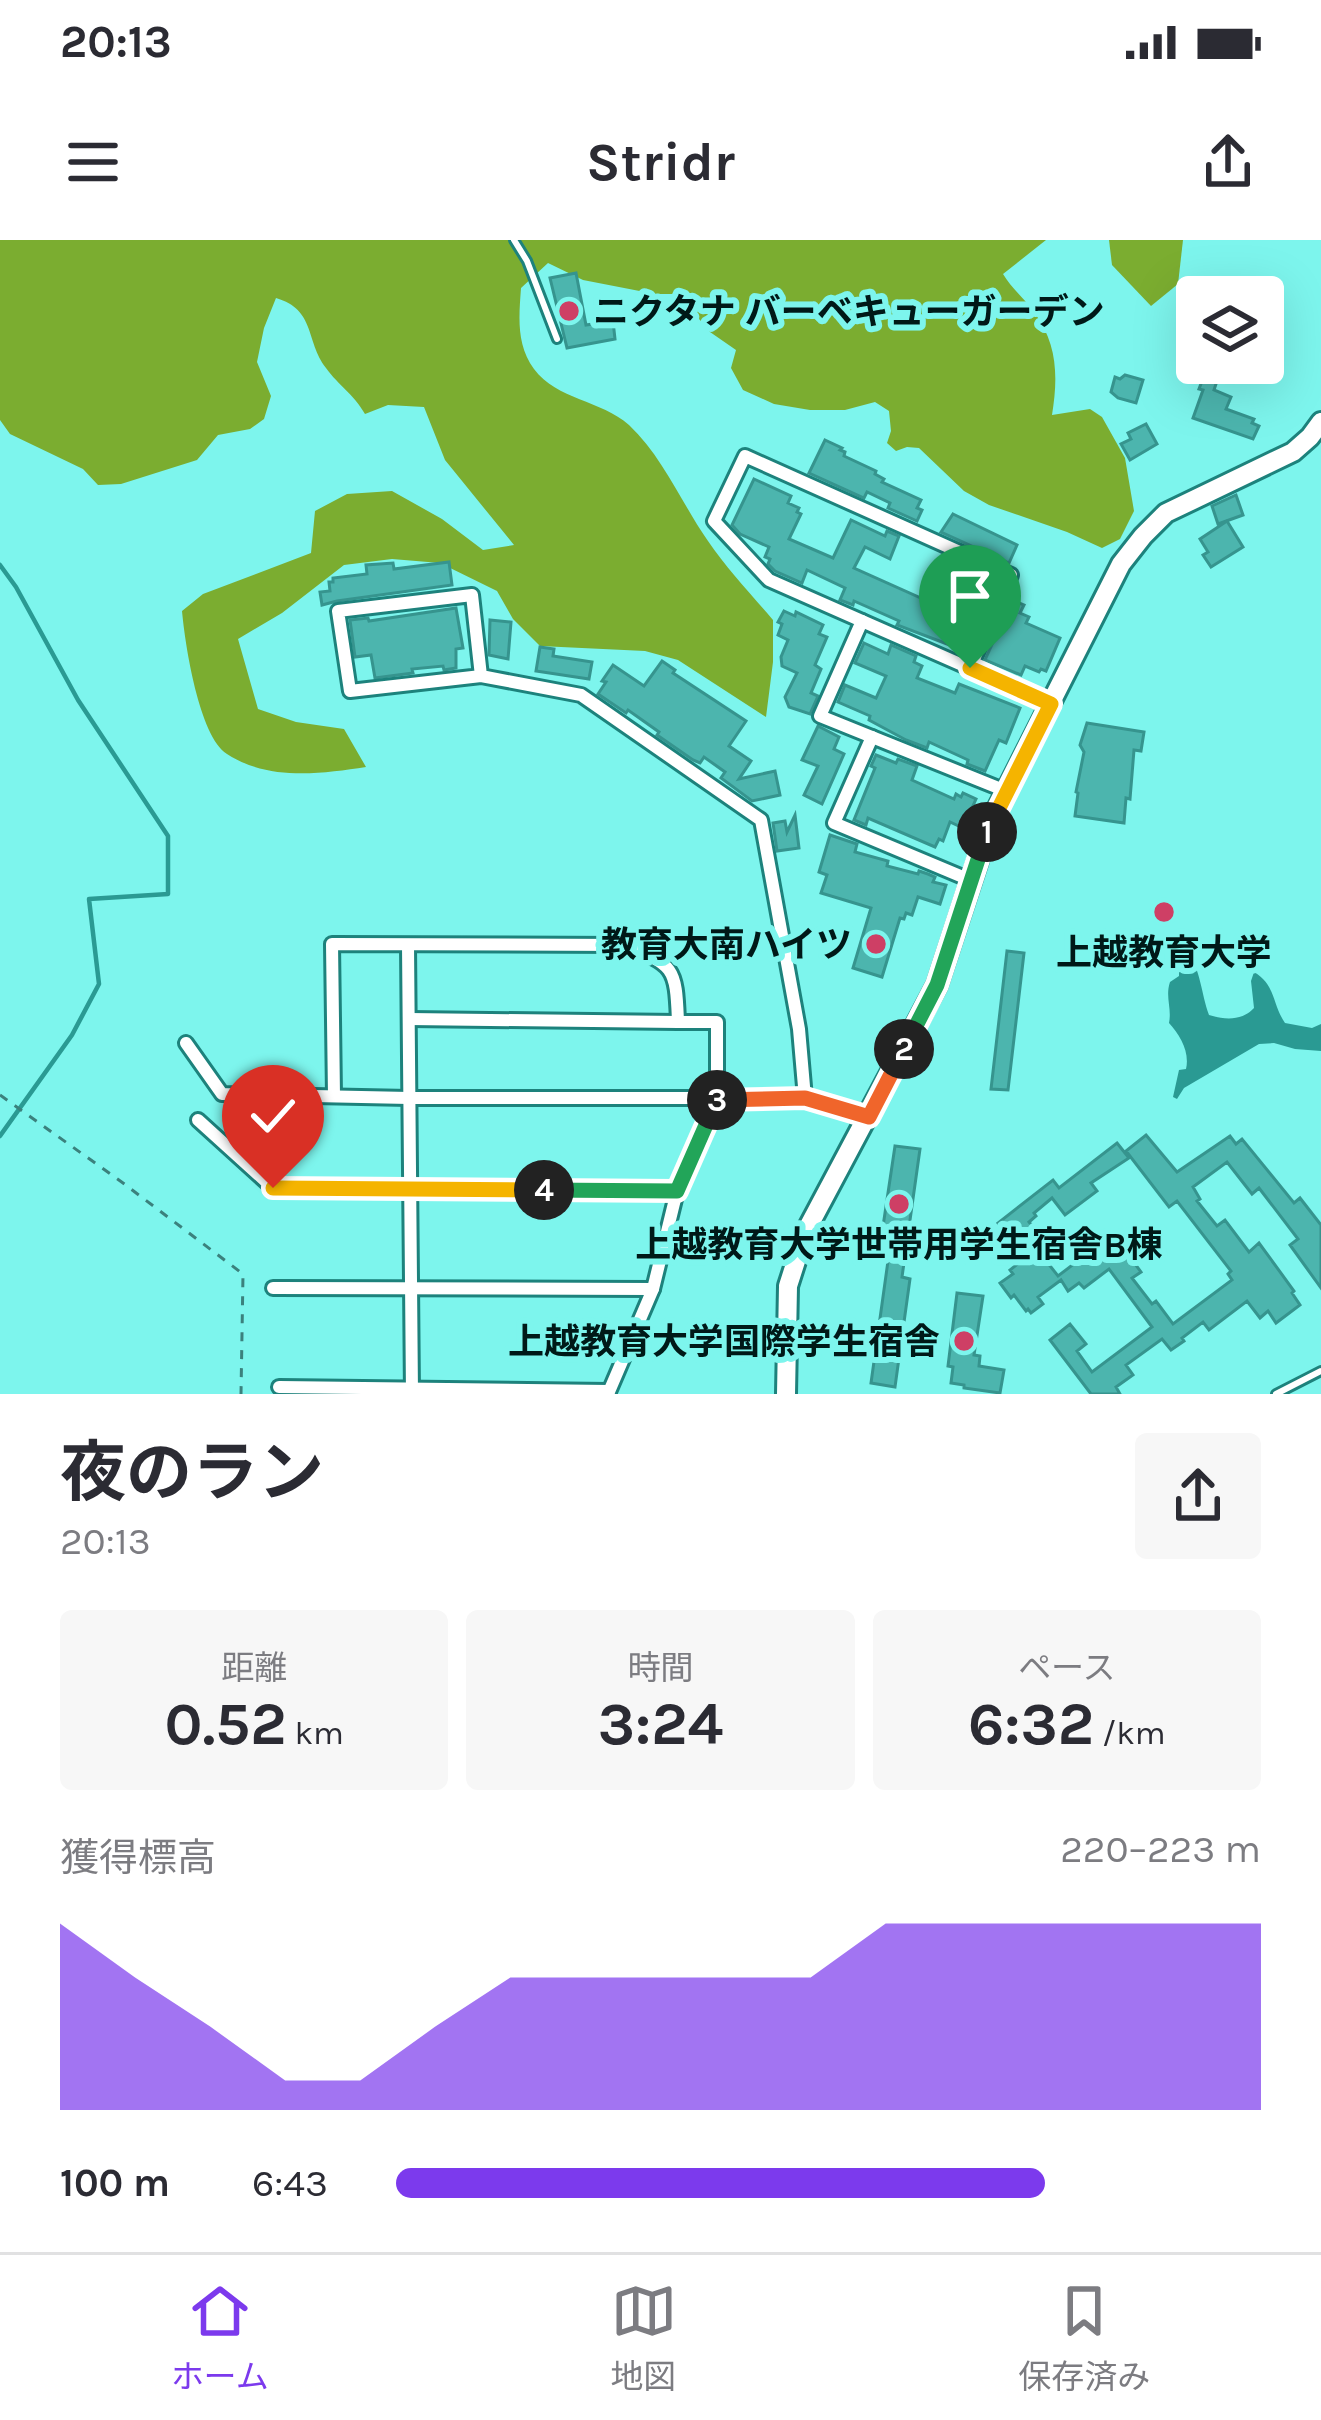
<!DOCTYPE html>
<html lang="ja">
<head>
<meta charset="utf-8">
<style>
  :root { --surface:#fff; --page:#f7f7f7; --text:#2b2b33; --muted:#7c7c81; --line:#e1e1e2; --accent:#7c3aed }
  body { margin:0; font-family:Karla,"Noto Sans JP",sans-serif; background:var(--page); color:var(--text); height:100vh; display:flex; flex-direction:column; font-size:45px; white-space:nowrap }
  * { box-sizing:border-box; margin:0 }
  p { font-size:39px; color:var(--muted) }
  .icon { flex:none; width:66px; height:66px; fill:none; stroke:currentColor; stroke-width:2; stroke-linecap:round; stroke-linejoin:round }
  .map { position:relative; height:1154px; overflow:hidden }
  .details { display:flex; flex-direction:column; background:var(--surface); flex:1 }
  .details>* { flex:none }
  .fabs { position:absolute; left:1176px; top:36px; display:grid; gap:24px }
  .fabs a { display:grid; place-items:center; width:108px; height:108px; border-radius:12px; background:var(--surface); box-shadow:0 12px 48px #0002; font-size:60px }
  .pin { position:absolute; display:grid; place-items:center; width:102px; height:102px; color:#fff; margin:-123px -51px; border-radius:50% 50% 50% 0; rotate:-45deg; box-shadow:0 0 12px #0007 }
  .pin .icon { rotate:45deg }
  .km { position:absolute; width:60px; height:60px; margin:-30px; border-radius:50%; background:#222; color:#fff; font-size:33px; line-height:60px; text-align:center }
  .round { display:grid; place-items:center; flex:none; width:126px; height:126px; border-radius:12px; background:var(--page) }
  .head { display:flex; align-items:center; justify-content:space-between; height:204px; padding:0 60px }
  h1 { font-size:66px; font-weight:700; line-height:90px }
  .figures { display:grid; grid-template-columns:repeat(3,1fr); gap:18px; height:204px; padding:12px 60px }
  .figures div { display:grid; align-content:center; border-radius:12px; background:var(--page); text-align:center }
  .figures b { font-size:60px; font-weight:700 }
  .figures small { font-size:33px; font-weight:400 }
  .figures p { font-size:33px }
  .chart { height:336px; padding:24px 60px }
  .chart p { display:flex; justify-content:space-between }
  .chart svg { width:100%; height:216px; margin-top:12px; fill:var(--accent); opacity:.7 }
  ul { padding:0 60px; list-style:none; font-size:39px }
  li { display:grid; grid-template-columns:192px 144px 1fr; align-items:center; height:90px }
  li i { height:30px; border-radius:15px; background:var(--accent) }
  .status { display:flex; justify-content:space-between; align-items:center; height:84px; padding:0 60px; background:var(--surface); direction:ltr }
  .status svg { height:33px; fill:currentColor }
  header { display:flex; justify-content:space-between; align-items:center; height:156px; padding:0 60px; background:var(--surface); font-size:54px; font-weight:700 }
  .tabs { display:flex; justify-content:space-around; align-items:center; height:168px; border-top:3px solid var(--line); background:var(--surface); font-size:33px; color:var(--muted) }
  .tabs a { display:grid; justify-items:center; gap:6px }
  .tabs .active { color:var(--accent) }
  .map>svg:first-child { display:block }
  .forest { fill:#7bad30 }
  .water { fill:#2a9a93 }
  .lines { fill:none; stroke-linecap:round; stroke-linejoin:round }
  .stream { stroke:#2a9a93; stroke-width:4.5 }
  .building { fill:#4cb5ae; stroke:#36948e; stroke-width:3 }
  .lane-casing { stroke:#1d827c; stroke-width:12 }
  .street-casing { stroke:#1d827c; stroke-width:18 }
  .secondary-casing { stroke:#1d827c; stroke-width:24 }
  .path { stroke:#3b817d; stroke-width:3; stroke-dasharray:9 9; stroke-linecap:butt }
  .lane { stroke:#fff; stroke-width:6 }
  .street { stroke:#fff; stroke-width:12 }
  .secondary { stroke:#fff; stroke-width:18 }
  .split-1-casing { stroke:#fff; stroke-width:24 }
  .split-2-casing { stroke:#fff; stroke-width:24 }
  .split-3-casing { stroke:#fff; stroke-width:24 }
  .split-4-casing { stroke:#fff; stroke-width:24 }
  .split-5-casing { stroke:#fff; stroke-width:24 }
  .split-1 { stroke:#f5b400; stroke-width:15 }
  .split-2 { stroke:#22a559; stroke-width:15 }
  .split-3 { stroke:#f0652b; stroke-width:15 }
  .split-4 { stroke:#22a559; stroke-width:15 }
  .split-5 { stroke:#f5b400; stroke-width:15 }
  .poi-dot { fill:#ce3f65; stroke:#7df5ed; stroke-width:4.5 }
  .labels { text-anchor:middle; stroke-width:12; stroke-linejoin:round; paint-order:stroke }
  .poi-label { font-size:36px; font-weight:bold; fill:#001918; stroke:#7df5ed; text-anchor:end }
</style>
</head>
<body>
<div class="status"><b>20:13</b><svg viewBox="0 0 49 12"><path d="M0 12V9h3v3zM5 12V6h3v6zM10 12V3h3v9zM15 12V0h3v12zM26 1h20v11H26zM47 4h2v5h-2z"/></svg></div>
<header><svg class="icon" aria-label="menu" viewBox="0 0 24 24"><path d="M4 6h16M4 12h16M4 18h16"/></svg>Stridr<svg class="icon" aria-label="share" viewBox="0 0 24 24"><path d="M12 15V3M7 8l5-5 5 5M5 13v7h14v-7"/></svg></header>
<div class="map">
<svg width="1321" height="1154" viewBox="0 0 1321 1154">
  <rect width="100%" height="100%" fill="#7df5ed"/>
  <g class="forest">
    <path d="M 0,0 L 1046,0 L 1003,34 C 1012,49 1024,58 1034,72 C 1058,104 1058,138 1052,175 L 1090,169 L 1102,177 L 1125,218 L 1134,271 L 1120,299 L 1102,308 L 1067,292 L 989,265 L 964,251 L 919,208 L 907,207 L 896,211 L 887,203 L 891,191 L 889,171 L 875,162 L 845,170 L 810,170 L 774,164 L 743,150 L 731,128 L 736,110 L 710,92 L 678,54 L 655,54 L 583,40 L 548,23 L 521,48 C 519,77 516,104 534,129 C 557,160 601,160 629,185 C 663,217 682,264 708,301 C 727,329 751,354 773,380 L 773,422 L 766,477 L 678,420 L 645,411 L 540,406 L 513,379 L 497,351 L 440,323 L 392,319 L 344,325 L 282,373 L 238,399 L 258,469 L 296,482 L 344,489 L 366,527 C 320,534 269,541 227,514 C 199,496 185,404 182,371 L 203,354 L 311,313 L 315,271 L 347,254 L 392,251 L 442,279 L 483,310 L 514,305 L 445,220 L 424,167 L 388,165 L 365,174 C 353,153 339,146 326,128 C 305,100 316,70 276,58 L 264,88 L 257,122 L 271,156 L 264,179 L 250,189 L 218,195 L 197,220 L 121,244 L 98,245 L 83,229 L 10,194 L 0,180 Z"/>
    <polygon points="1109,0 1183,0 1178,44 1151,66 1112,25"/>
  </g>
  <path class="water" d="M 1176,711 L 1187,711 C 1201,730 1201,753 1209,775 C 1225,780 1242,781 1254,768 L 1251,741 L 1254,732 C 1276,745 1272,764 1285,783 L 1312,788 L 1321,784 L 1321,811 L 1295,809 L 1274,803 L 1259,804 L 1184,848 L 1177,859 L 1173,857 L 1179,830 L 1186,829 C 1190,812 1180,795 1169,783 C 1172,768 1165,757 1170,742 L 1179,736 L 1179,724 L 1172,714 Z"/>
  <g class="lines">
    <polyline class="stream" points="0,325 16,347 78,460 168,596 168,654 89,659 99,744 72,795 0,896"/>
  </g>
  <g class="building">
    <polygon points="576,33 586,85 613,81 615,99 567,108 550,38"/>
    <polygon points="1125,135 1143,140 1136,163 1118,158 1111,152 1115,137 1120,139"/>
    <polygon points="1204,136 1217,141 1214,150 1231,157 1226,169 1254,179 1252,183 1259,186 1253,199 1193,178 1203,150 1199,149"/>
    <polygon points="1146,184 1157,204 1130,220 1121,204 1131,199 1128,193"/>
    <polygon points="825,200 842,208 840,210 845,212 844,216 876,231 875,234 884,239 882,242 921,260 917,268 922,270 917,281 888,268 890,263 867,252 864,258 809,233"/>
    <polygon points="754,239 791,256 788,263 799,268 797,272 801,274 789,299 833,318 851,280 885,296 887,291 899,296 890,319 865,307 854,328 941,367 949,350 933,341 944,316 971,328 967,335 984,342 955,407 897,385 899,381 854,361 853,365 840,360 845,348 807,330 802,343 775,331 768,324 770,319 765,317 769,307 740,294 732,285"/>
    <polygon points="1236,255 1243,275 1218,284 1212,266"/>
    <polygon points="953,274 1017,305 1009,323 941,292"/>
    <polygon points="1227,281 1243,307 1211,327 1203,315 1208,312 1200,299"/>
    <polygon points="449,322 452,345 337,361 322,365 320,352 330,351 329,342 333,342 333,338 367,334 366,325 393,323 394,329"/>
    <polygon points="1012,360 1024,365 1020,373 1029,377 1026,383 1060,398 1046,431 1041,429 1039,432 1025,426 1021,435 985,420"/>
    <polygon points="456,368 463,408 456,409 456,428 444,430 443,426 412,429 413,433 375,438 371,415 355,417 350,380 368,378 369,381"/>
    <polygon points="784,371 795,376 796,372 823,385 819,394 827,397 815,425 821,429 811,453 818,456 810,474 789,467 785,457 797,433 782,426 781,417 788,400 778,395 782,384 778,382"/>
    <polygon points="490,380 511,382 508,419 489,415"/>
    <polygon points="864,403 888,414 891,405 916,416 914,422 922,426 917,438 955,453 959,444 1020,468 1006,503 999,500 985,531 967,524 968,520 929,502 927,508 906,500 869,480 870,476 838,462 845,445 876,458 886,436 855,423"/>
    <polygon points="540,407 554,409 553,416 592,422 589,439 536,431"/>
    <polygon points="662,421 675,430 673,433 746,481 729,506 751,521 739,539 775,531 780,555 752,561 721,538 725,532 704,517 700,523 693,520 657,495 659,492 628,470 626,473 598,454 606,442 602,441 613,425 644,446"/>
    <polygon points="1087,483 1144,492 1141,511 1134,510 1130,559 1126,558 1124,583 1075,576 1078,553 1076,552 1084,512 1080,505"/>
    <polygon points="818,486 839,497 834,509 844,514 822,564 804,555 818,526 802,520"/>
    <polygon points="876,515 896,523 898,519 917,526 912,540 954,559 956,554 961,557 963,553 976,559 963,588 950,582 943,601 939,599 935,607 868,578 866,585 854,580 875,528 871,526"/>
    <polygon points="795,575 799,608 777,611 773,583 785,581 787,592"/>
    <polygon points="830,595 857,604 855,612 888,621 887,626 918,634 919,631 928,634 935,637 933,642 946,645 940,664 918,657 912,675 906,673 904,679 900,678 882,737 853,728 871,668 821,653 827,635 819,632"/>
    <polygon points="1007,711 1024,713 1008,850 991,849"/>
    <polygon points="1146,895 1177,932 1230,896 1236,904 1242,899 1294,963 1300,958 1321,985 1321,1048 1290,1005 1298,999 1259,948 1252,954 1227,922 1193,947 1200,959 1197,961 1217,986 1225,980 1249,1012 1259,1003 1294,1051 1292,1053 1300,1065 1276,1083 1268,1071 1260,1078 1247,1061 1209,1090 1203,1082 1182,1098 1184,1101 1171,1110 1162,1099 1126,1125 1133,1135 1116,1147 1120,1154 1091,1154 1050,1100 1070,1084 1086,1104 1077,1111 1092,1132 1152,1087 1109,1029 1084,1048 1079,1043 1068,1051 1061,1040 1038,1057 1043,1064 1031,1073 1028,1069 1026,1071 1014,1055 1011,1058 1000,1043 1013,1034 1010,1030 1025,1018 1028,1022 1040,1013 1058,1036 1113,994 1141,1032 1132,1038 1152,1064 1156,1061 1173,1084 1232,1040 1228,1034 1231,1031 1177,961 1169,967 1126,911"/>
    <polygon points="1117,903 1129,918 1091,943 1097,951 1065,975 1052,958 1034,973 1036,976 1029,982 1033,987 1012,1004 998,983 1053,940 1059,948"/>
    <polygon points="895,906 920,909 902,1037 910,1039 895,1147 871,1143 888,1021 878,1020"/>
    <polygon points="957,1053 983,1056 974,1115 980,1116 979,1126 1004,1130 1000,1153 964,1148 964,1145 951,1143 953,1127 948,1126"/>
  </g>
  <g class="lines">
    <defs>
      <g id="lane">
        <polyline points="514,0 527,21 557,99"/>
        <polyline points="1276,1154 1321,1131"/>
      </g>
      <g id="street">
        <polyline points="862,381 1051,464"/>
        <polyline points="481,436 472,355 338,371 350,451 481,436 581,455 761,580 799,789 805,858"/>
        <polyline points="872,497 1006,551"/>
        <polyline points="970,640 834,583 872,497 820,476 862,381 769,340 714,281 745,216 1011,335 970,428"/>
        <polyline points="408,705 412,1154"/>
        <polyline points="409,779 678,782"/>
        <polyline points="186,803 222,854 409,858 805,858 869,877"/>
        <path d="M 334,856 L 332,704 L 623,705 C 674,725 676,726 678,782 L 717,782 L 717,859 L 677,951 L 653,1049 L 608,1154"/>
        <polyline points="198,880 273,948 677,951"/>
        <polyline points="273,1048 653,1049"/>
        <polyline points="279,1147 609,1151"/>
      </g>
      <polyline id="secondary" points="786,1154 788,1046 805,993 937,745 991,581 1121,324 1143,296 1166,273 1293,212 1310,197 1321,182"/>
    </defs>
    <use href="#lane" class="lane-casing"/>
    <use href="#street" class="street-casing"/>
    <use href="#secondary" class="secondary-casing"/>
    <polyline class="path" points="0,855 123,943 243,1034 241,1154"/>
    <use href="#lane" class="lane"/>
    <use href="#street" class="street"/>
    <use href="#secondary" class="secondary"/>
  </g>
  <g class="lines">
    <defs>
      <polyline id="split-1" points="970,428 1051,464 987,592"/>
      <polyline id="split-2" points="904,809 937,745 987,592"/>
      <polyline id="split-3" points="717,860 805,858 869,877 904,809"/>
      <polyline id="split-4" points="544,950 677,951 717,860"/>
      <polyline id="split-5" points="273,948 544,950"/>
    </defs>
    <use href="#split-1" class="split-1-casing"/>
    <use href="#split-2" class="split-2-casing"/>
    <use href="#split-3" class="split-3-casing"/>
    <use href="#split-4" class="split-4-casing"/>
    <use href="#split-5" class="split-5-casing"/>
    <use href="#split-1" class="split-1"/>
    <use href="#split-2" class="split-2"/>
    <use href="#split-3" class="split-3"/>
    <use href="#split-4" class="split-4"/>
    <use href="#split-5" class="split-5"/>
  </g>
  <g class="poi-dot">
    <circle cx="569" cy="71" r="12"/>
    <circle cx="1164" cy="672" r="12"/>
    <circle cx="876" cy="704" r="12"/>
    <circle cx="899" cy="964" r="12"/>
    <circle cx="964" cy="1101" r="12"/>
  </g>
  <g class="labels">
    <g class="poi-label">
      <text x="593" y="84" text-anchor="start">ニクタナ バーベキューガーデン</text>
      <text x="852" y="717">教育大南ハイツ</text>
      <text x="1164" y="725" text-anchor="middle">上越教育大学</text>
      <text x="899" y="1017" text-anchor="middle">上越教育大学世帯用学生宿舎B棟</text>
      <text x="940" y="1114">上越教育大学国際学生宿舎</text>
    </g>
  </g>
</svg>
<div class="fabs">
<a><svg class="icon" aria-label="layers" viewBox="0 0 24 24"><path d="M12 4l9 5-9 5-9-5zM3 14l9 5 9-5"/></svg></a>
</div>
<div class="pin" style="left:970px;top:428px;background:#1e9e55"><svg class="icon" aria-label="arrive" viewBox="0 0 24 24"><path d="M6 21V4h12l-3 4 3 4H6"/></svg></div>
<div class="pin" style="left:273px;top:948px;background:#d93025"><svg class="icon" aria-label="check" viewBox="0 0 24 24"><path d="M5 12l5 5 9-10"/></svg></div>
<b class="km" style="left:987px;top:592px">1</b>
<b class="km" style="left:904px;top:809px">2</b>
<b class="km" style="left:717px;top:860px">3</b>
<b class="km" style="left:544px;top:950px">4</b>
</div>
<section class="details">
<div class="head"><div><h1>夜のラン</h1><p>20:13</p></div><a class="round"><svg class="icon" aria-label="share" viewBox="0 0 24 24"><path d="M12 15V3M7 8l5-5 5 5M5 13v7h14v-7"/></svg></a></div>
<div class="figures">
<div><p>距離</p><b>0.52<small> km</small></b></div>
<div><p>時間</p><b>3:24</b></div>
<div><p>ペース</p><b>6:32<small> /km</small></b></div>
</div>
<div class="chart"><p><span>獲得標高</span>220–223 m</p>
<svg viewBox="0 0 160 44" preserveAspectRatio="none"><path d="M0 44V6L10 17L20 27L30 38L40 38L50 27L60 17L70 17L80 17L90 17L100 17L110 6L120 6L130 6L140 6L150 6L160 6V44z"/></svg>
</div>
<ul>
<li><b>100 m</b>6:43<i style="width:75%"></i></li>
</ul>
</section>
<nav class="tabs">
<a class="active"><svg class="icon" aria-label="home" viewBox="0 0 24 24"><path d="M3 11l9-7 9 7M6 9v11h12V9"/></svg>ホーム</a>
<a><svg class="icon" aria-label="map" viewBox="0 0 24 24"><path d="M3 6l6-2 6 2 6-2v14l-6 2-6-2-6 2zM9 4v14M15 6v14"/></svg>地図</a>
<a><svg class="icon" aria-label="saved" viewBox="0 0 24 24"><path d="M7 4h10v16l-5-4-5 4z"/></svg>保存済み</a>
</nav>
</body>
</html>
